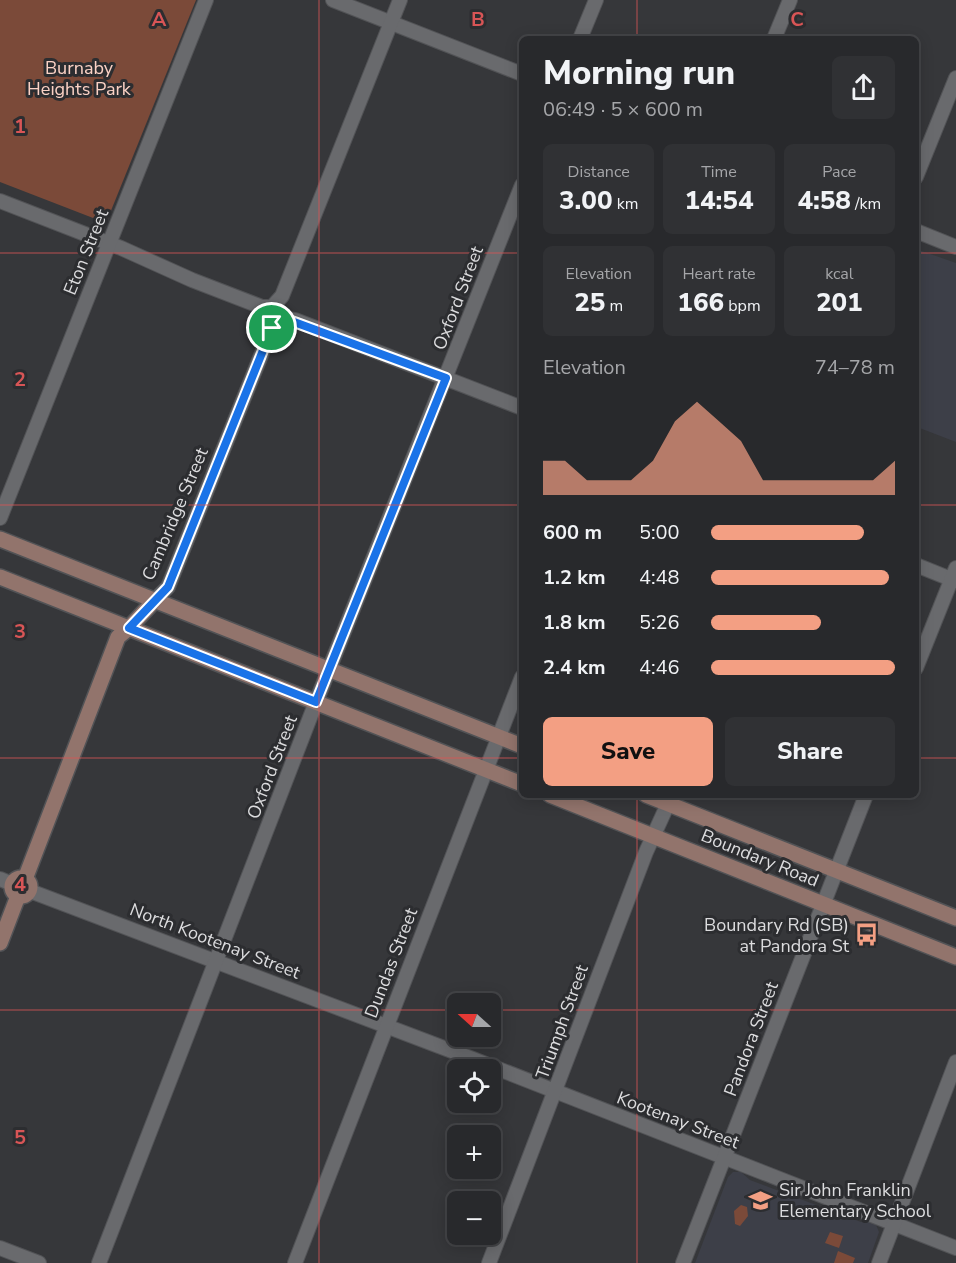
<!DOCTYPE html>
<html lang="en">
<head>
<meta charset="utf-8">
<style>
  :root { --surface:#28292c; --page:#303134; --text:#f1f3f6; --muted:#a5a6a9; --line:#444548; --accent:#f39f83 }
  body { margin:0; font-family:"Nunito Sans",sans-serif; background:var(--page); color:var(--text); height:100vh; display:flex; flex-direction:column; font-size:22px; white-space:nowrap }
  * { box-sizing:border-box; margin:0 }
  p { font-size:20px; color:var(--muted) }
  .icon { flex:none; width:33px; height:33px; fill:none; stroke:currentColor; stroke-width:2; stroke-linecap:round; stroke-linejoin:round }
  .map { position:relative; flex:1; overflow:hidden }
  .details { position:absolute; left:519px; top:36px; width:400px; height:762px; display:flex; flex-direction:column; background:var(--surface); border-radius:9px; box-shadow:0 3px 15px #0003,0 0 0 2px var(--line) }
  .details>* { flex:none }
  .needle { width:39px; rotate:291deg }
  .fabs { position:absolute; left:447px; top:993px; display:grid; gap:12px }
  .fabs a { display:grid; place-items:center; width:54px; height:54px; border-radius:9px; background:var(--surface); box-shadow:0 3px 15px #0003,0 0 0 2px var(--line); font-size:30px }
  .pin { position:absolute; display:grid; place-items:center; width:51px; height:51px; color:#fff; margin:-26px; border:3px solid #fff; border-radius:50%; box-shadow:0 2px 6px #0007 }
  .round { display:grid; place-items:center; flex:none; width:63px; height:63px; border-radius:9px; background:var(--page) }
  .headline { display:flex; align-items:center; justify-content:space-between; height:102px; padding:0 24px }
  h1 { font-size:33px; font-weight:800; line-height:45px }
  .stats { display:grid; grid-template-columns:repeat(3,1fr); gap:9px; height:102px; padding:6px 24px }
  .stats div { display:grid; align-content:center; border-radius:9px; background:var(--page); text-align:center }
  .stats b { font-size:26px; font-weight:800 }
  .stats small { font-size:16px; font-weight:400 }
  .stats p { font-size:16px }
  .chart { height:168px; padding:12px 24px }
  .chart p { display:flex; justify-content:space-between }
  .chart svg { width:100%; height:108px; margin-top:6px; fill:var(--accent); opacity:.7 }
  .button { display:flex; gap:12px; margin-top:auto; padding:12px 24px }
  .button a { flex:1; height:69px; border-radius:9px; background:var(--accent); color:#111; font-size:24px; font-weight:800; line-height:69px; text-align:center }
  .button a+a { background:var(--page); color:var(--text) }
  ul { padding:0 24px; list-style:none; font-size:20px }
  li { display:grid; grid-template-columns:96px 72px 1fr; align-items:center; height:45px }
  li i { height:15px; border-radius:8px; background:var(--accent) }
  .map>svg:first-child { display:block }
  .built { fill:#3d3f48 }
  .green { fill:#7b4a39 }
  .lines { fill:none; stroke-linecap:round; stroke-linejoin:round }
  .street-casing { stroke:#525356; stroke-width:16 }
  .secondary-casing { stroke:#525356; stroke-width:18 }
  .street { stroke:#696a6d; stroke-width:14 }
  .secondary { stroke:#92746c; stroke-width:15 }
  .route-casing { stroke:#fff; stroke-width:12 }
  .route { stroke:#1a73e8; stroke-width:8 }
  .grid { fill:none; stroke:#d85556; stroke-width:1.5; stroke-opacity:0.55 }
  .labels { text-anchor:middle; stroke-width:6; stroke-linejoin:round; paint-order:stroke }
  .park-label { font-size:18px; fill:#fbd2c5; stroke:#2c2d30 }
  .street-label { font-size:18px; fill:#dcdcde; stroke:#2c2d30 }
  .poi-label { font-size:18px; fill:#dcdcde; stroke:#2c2d30; text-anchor:end }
  .grid-label { font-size:20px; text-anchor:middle; font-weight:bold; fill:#d85556; stroke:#2c2d30; stroke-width:6; stroke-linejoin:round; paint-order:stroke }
</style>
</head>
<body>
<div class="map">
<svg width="956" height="1263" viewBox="0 0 956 1263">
  <rect width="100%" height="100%" fill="#36373a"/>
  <g class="built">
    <polygon points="916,249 956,263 956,442 917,427"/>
    <polygon points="733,1172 741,1172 750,1180 861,1222 869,1221 876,1225 879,1232 868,1263 695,1263 728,1177"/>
  </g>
  <g class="green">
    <polygon points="0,0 196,0 106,223 0,182"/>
    <polygon points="741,1205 747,1207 748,1216 740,1226 735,1224 734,1211"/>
    <polygon points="830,1232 843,1236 839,1248 825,1243"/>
    <polygon points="838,1251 855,1258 853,1263 834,1263"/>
  </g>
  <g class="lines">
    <defs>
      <g id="street">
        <polyline points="333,0 522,74"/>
        <polyline points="580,39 596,0"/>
        <polyline points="774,39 790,0"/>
        <polyline points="916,177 956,78"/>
        <polyline points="0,201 121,248 192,280 262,307 272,307 282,296 400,0"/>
        <polyline points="916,231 956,247"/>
        <polyline points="0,518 206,0"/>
        <polyline points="916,565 956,581"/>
        <path d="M 155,600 L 168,587 L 272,328 C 278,320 285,318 295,320 L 522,408"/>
        <polyline points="916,668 956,568"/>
        <polyline points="0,879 12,884"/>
        <polyline points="30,891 473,1059 956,1248"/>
        <polyline points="0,1248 39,1263"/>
        <polyline points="99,1263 316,702 522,185"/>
        <polyline points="295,1263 522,677"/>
        <polyline points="489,1263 646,852 672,795"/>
        <polyline points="683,1263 866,795"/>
        <polyline points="879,1263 956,1062"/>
      </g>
      <g id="secondary">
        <polyline points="0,539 522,746"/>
        <polyline points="0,577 522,784"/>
        <polyline points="550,795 956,957"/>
        <polyline points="646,795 956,918"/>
        <circle cx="21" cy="887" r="9"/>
        <polyline points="25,879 118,637 129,628 155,600"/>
        <polyline points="0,943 18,896"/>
      </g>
    </defs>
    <use href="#street" class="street-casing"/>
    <use href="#secondary" class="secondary-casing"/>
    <use href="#street" class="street"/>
    <use href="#secondary" class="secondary"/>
  </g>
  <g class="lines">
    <defs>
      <polygon id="route" points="286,319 446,378 316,702 129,628 168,587 272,328 280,321"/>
    </defs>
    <use href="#route" class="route-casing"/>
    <use href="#route" class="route"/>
  </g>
  <path class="grid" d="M 319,0 L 319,1263M 637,0 L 637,39M 0,253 L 522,253M 916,253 L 956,253M 0,505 L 522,505M 916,505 L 956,505M 0,758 L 522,758M 916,758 L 956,758M 637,795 L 637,1263M 0,1010 L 458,1010M 490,1010 L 956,1010"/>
  <defs>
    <symbol id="bus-bare" viewBox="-9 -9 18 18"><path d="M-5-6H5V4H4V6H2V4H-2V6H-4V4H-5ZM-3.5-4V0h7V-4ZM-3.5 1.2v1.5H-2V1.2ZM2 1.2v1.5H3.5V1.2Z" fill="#f39f83" stroke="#2c2d30" stroke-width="2.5" paint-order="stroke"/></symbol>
    <symbol id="school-bare" viewBox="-9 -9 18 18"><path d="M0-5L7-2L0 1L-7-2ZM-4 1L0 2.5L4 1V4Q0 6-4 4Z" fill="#f39f83" stroke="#2c2d30" stroke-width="2.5" paint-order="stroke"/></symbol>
  </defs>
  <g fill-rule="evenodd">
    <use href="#bus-bare" x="850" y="918" width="33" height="33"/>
    <use href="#school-bare" x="744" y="1184" width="33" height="33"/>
  </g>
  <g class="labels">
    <g class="park-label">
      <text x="79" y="74">Burnaby<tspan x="79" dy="21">Heights Park</tspan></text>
    </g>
    <g class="street-label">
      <text transform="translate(86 252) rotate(-68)" y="6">Eton Street</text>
      <text transform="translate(458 298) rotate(-69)" y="6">Oxford Street</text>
      <text transform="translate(175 514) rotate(-67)" y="6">Cambridge Street</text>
      <text transform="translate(272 767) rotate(-69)" y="6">Oxford Street</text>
      <text transform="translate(760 858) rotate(22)" y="6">Boundary Road</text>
      <text transform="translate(215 941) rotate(21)" y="6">North Kootenay Street</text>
      <text transform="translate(391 963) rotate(-69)" y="6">Dundas Street</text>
      <text transform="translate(562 1022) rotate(-70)" y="6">Triumph Street</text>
      <text transform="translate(751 1039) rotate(-69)" y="6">Pandora Street</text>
      <text transform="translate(678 1120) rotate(21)" y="6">Kootenay Street</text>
    </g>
    <g class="poi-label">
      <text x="849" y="931">Boundary Rd (SB)<tspan x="849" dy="21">at Pandora St</tspan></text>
      <text x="779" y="1196" text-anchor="start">Sir John Franklin<tspan x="779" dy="21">Elementary School</tspan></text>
    </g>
  </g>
  <g class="grid-label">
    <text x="159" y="26">A</text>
    <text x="478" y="26">B</text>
    <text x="797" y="26">C</text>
    <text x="20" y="133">1</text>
    <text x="20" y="386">2</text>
    <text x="20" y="638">3</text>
    <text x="20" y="891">4</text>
    <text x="20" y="1144">5</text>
  </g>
</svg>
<div class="fabs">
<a><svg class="needle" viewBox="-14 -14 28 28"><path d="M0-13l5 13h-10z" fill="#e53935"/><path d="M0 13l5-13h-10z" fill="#a5a6a9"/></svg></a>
<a><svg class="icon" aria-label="locate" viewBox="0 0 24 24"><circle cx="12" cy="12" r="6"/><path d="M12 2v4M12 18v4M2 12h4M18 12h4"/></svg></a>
<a>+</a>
<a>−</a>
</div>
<div class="pin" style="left:272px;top:328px;background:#1e9e55"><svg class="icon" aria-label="arrive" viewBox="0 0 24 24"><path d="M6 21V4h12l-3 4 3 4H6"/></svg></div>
<section class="details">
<div class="headline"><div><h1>Morning run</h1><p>06:49 · 5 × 600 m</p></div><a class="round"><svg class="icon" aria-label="share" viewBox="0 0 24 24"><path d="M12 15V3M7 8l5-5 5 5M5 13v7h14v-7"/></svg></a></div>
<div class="stats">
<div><p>Distance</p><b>3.00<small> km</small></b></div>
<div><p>Time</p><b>14:54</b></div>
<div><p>Pace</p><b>4:58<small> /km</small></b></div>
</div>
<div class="stats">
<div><p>Elevation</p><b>25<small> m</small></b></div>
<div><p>Heart rate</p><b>166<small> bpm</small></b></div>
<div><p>kcal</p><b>201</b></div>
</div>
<div class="chart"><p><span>Elevation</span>74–78 m</p>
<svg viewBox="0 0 160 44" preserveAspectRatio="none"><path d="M0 44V30L10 30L20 38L30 38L40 38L50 30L60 14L70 6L80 14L90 22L100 38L110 38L120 38L130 38L140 38L150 38L160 30V44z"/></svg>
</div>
<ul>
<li><b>600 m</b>5:00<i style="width:83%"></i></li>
<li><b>1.2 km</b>4:48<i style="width:97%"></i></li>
<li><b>1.8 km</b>5:26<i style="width:60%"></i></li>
<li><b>2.4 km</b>4:46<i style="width:100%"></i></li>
</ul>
<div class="button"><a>Save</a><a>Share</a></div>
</section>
</div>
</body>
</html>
